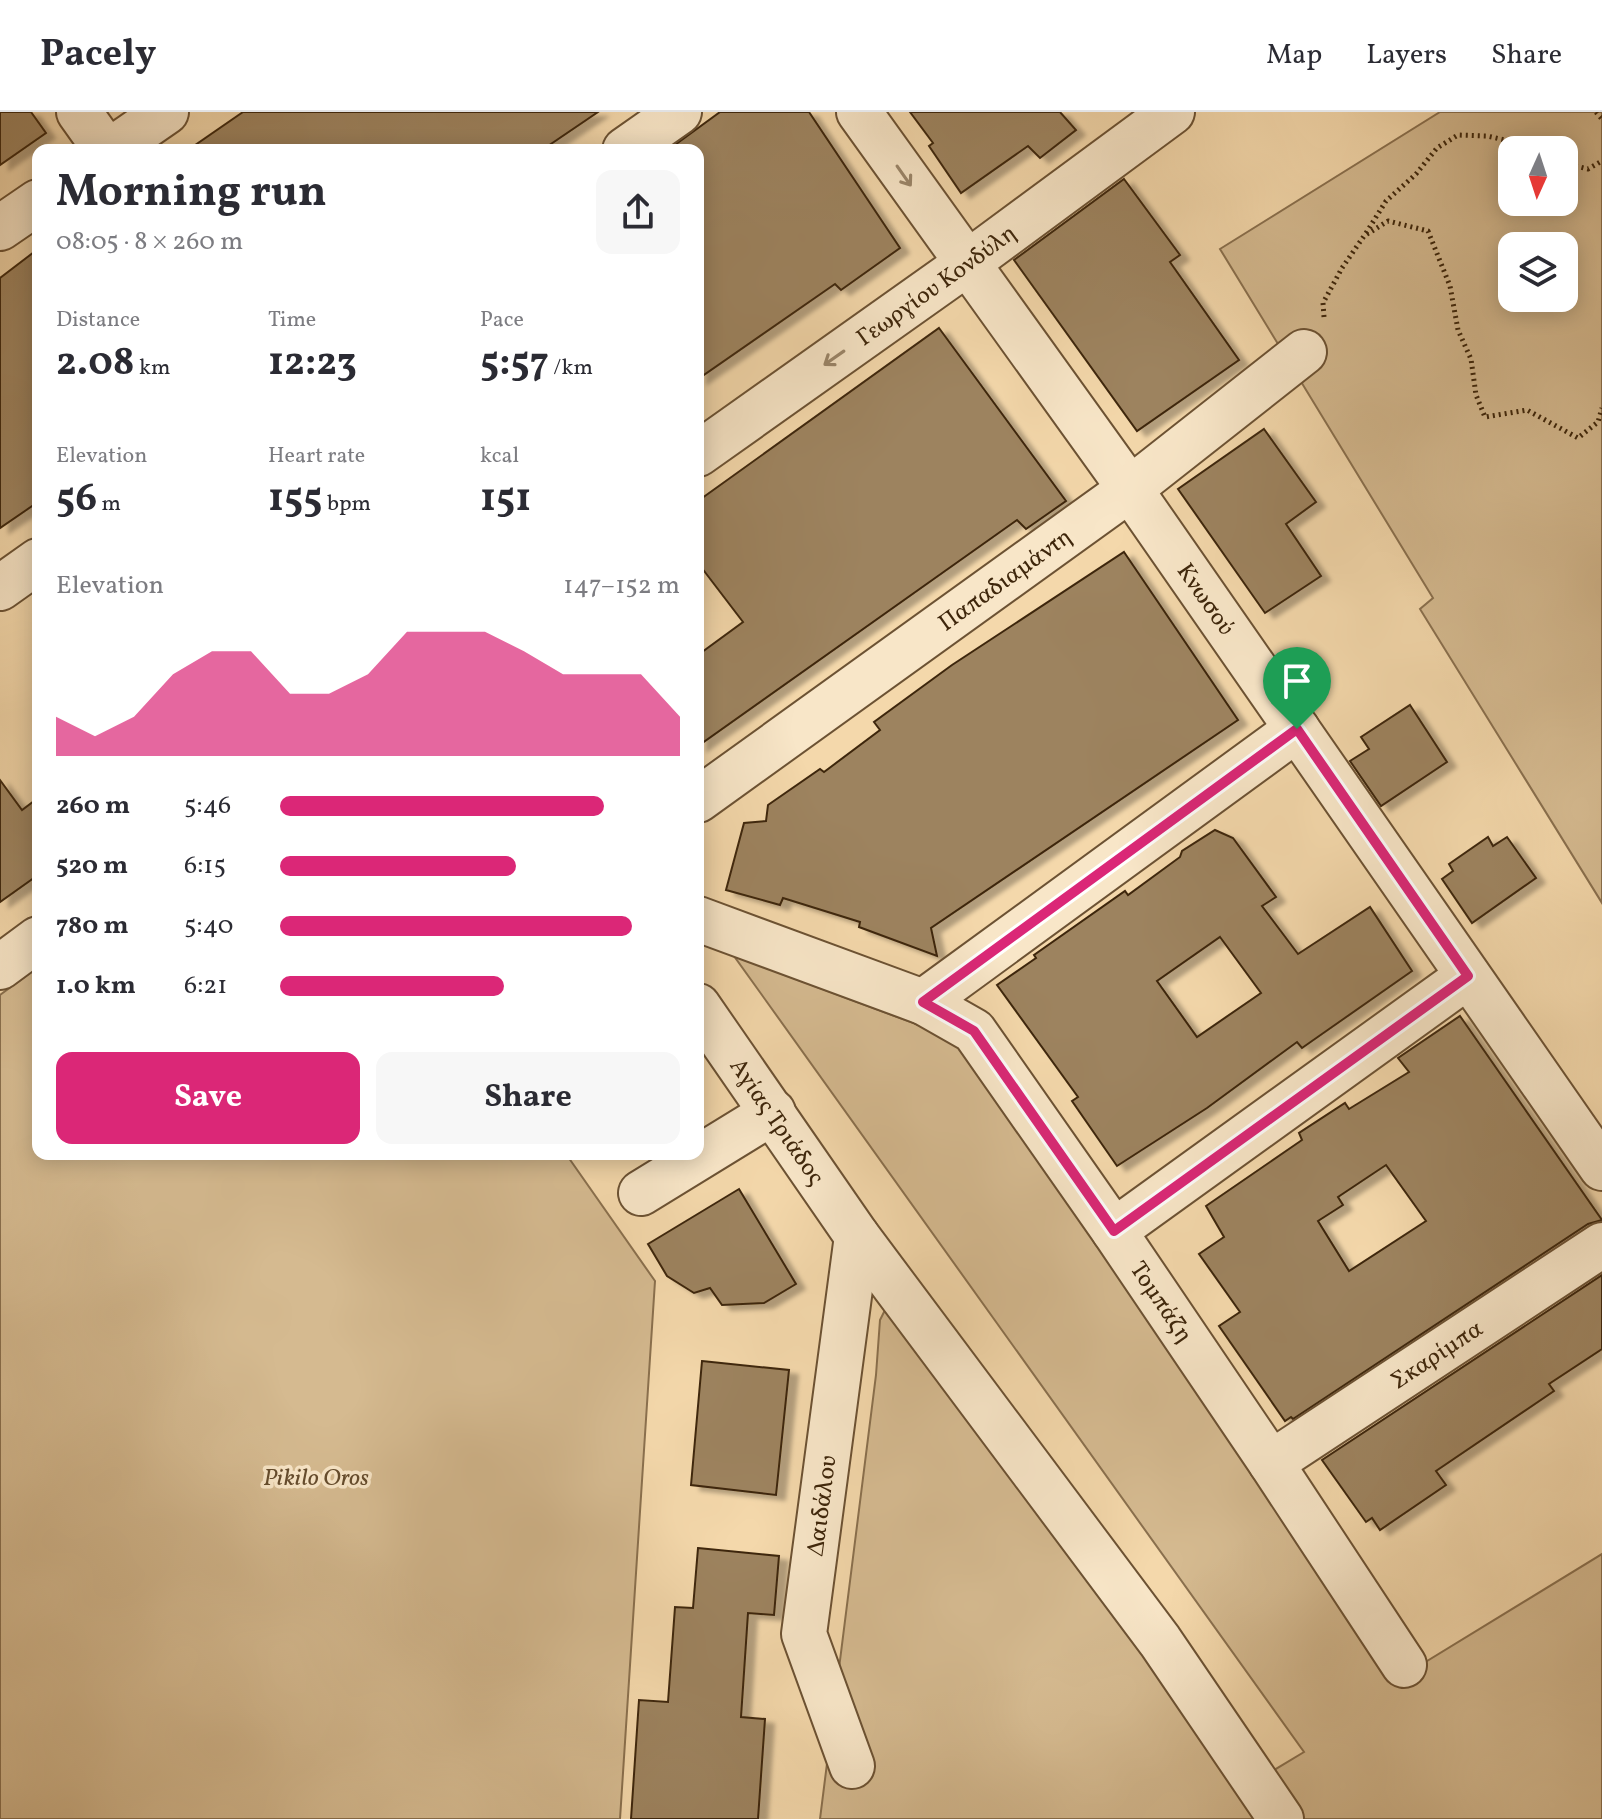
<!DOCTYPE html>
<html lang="en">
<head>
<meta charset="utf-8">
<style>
  :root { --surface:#fff; --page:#f7f7f7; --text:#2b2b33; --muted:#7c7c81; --line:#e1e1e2; --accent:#db2777 }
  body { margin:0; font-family:Vollkorn,serif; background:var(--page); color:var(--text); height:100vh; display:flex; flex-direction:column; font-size:30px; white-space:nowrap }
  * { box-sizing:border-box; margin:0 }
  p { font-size:26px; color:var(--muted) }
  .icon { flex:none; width:44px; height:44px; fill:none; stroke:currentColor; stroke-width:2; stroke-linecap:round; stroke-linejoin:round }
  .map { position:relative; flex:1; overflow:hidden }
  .drawer { position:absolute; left:32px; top:32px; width:672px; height:1016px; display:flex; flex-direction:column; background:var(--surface); border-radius:16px; box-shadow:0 4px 20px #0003 }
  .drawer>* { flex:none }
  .needle { width:52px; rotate:183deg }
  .controls { position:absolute; left:1498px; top:24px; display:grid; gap:16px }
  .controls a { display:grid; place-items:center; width:80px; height:80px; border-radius:16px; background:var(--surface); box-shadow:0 4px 20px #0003; font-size:40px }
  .pin { position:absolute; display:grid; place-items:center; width:68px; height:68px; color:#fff; margin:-82px -34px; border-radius:50% 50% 50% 0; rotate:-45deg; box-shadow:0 0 8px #0007 }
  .pin .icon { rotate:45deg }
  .round { display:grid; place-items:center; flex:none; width:84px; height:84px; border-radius:16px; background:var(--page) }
  .overview { display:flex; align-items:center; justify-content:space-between; height:136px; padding:0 24px }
  h1 { font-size:44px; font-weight:700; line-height:60px }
  .metrics { display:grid; grid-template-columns:repeat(3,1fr); gap:12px; height:136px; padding:8px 24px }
  .metrics div { display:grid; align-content:center }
  .metrics b { font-size:40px; font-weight:700 }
  .metrics small { font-size:22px; font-weight:400 }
  .metrics p { font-size:22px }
  .chart { height:224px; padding:16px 24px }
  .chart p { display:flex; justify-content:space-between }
  .chart svg { width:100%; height:144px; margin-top:8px; fill:var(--accent); opacity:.7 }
  .cta { display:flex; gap:16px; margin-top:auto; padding:16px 24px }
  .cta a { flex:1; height:92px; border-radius:16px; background:var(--accent); color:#fff; font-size:32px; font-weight:700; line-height:92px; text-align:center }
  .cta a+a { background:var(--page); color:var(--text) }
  ul { padding:0 24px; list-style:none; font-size:26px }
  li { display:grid; grid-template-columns:128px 96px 1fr; align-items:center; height:60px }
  li i { height:20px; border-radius:10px; background:var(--accent) }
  header { display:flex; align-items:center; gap:48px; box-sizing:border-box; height:112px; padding:0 40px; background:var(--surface); border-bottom:2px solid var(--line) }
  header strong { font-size:38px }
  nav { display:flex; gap:44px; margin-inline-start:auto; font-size:28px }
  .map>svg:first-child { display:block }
  .green { fill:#d5ba90; stroke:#8a704e; stroke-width:2; fill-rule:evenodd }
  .building { fill:#9d835e; stroke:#3e260b; stroke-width:2; fill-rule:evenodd; filter:url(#shadow) }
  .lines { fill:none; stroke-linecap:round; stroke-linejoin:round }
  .minor-casing { stroke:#6c5233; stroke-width:48 }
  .path { stroke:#3e260b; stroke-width:5; stroke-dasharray:2 4; stroke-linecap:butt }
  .minor { stroke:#f8e6c8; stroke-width:44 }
  .oneway { stroke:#9b866a }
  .route-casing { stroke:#fff; stroke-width:16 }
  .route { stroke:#db2777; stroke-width:10 }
  .labels { text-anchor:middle; stroke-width:7; stroke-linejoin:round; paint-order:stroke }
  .street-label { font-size:24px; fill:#3e260b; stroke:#f8e6c8 }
  .park-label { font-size:24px; font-style:italic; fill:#644b2c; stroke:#f8e6c8 }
</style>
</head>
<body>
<header>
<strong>Pacely</strong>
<nav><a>Map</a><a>Layers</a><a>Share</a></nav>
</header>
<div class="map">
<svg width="1602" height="1707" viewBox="0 0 1602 1707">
  <defs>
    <filter id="shadow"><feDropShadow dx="9" dy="5" stdDeviation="2" flood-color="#0004"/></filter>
  </defs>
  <rect width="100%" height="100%" fill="#f4d8ab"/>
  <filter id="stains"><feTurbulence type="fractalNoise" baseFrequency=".0025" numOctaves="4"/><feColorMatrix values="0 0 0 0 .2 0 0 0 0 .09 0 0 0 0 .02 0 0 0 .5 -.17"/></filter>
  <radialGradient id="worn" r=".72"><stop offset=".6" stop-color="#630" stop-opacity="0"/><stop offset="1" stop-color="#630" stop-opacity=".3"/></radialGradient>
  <g class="green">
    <path d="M 1440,0 L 1602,0 L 1602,791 L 1420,497 L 1433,486 L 1220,137 ZM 1512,38 L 1564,38 L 1564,90 L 1512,90 ZM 1512,134 L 1564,134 L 1564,186 L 1512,186 Z"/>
    <polygon points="734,844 964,930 1396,1568 1602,1442 1602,1707 820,1707 876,1263 880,1208 889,1190 1241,1678 1304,1640"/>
    <polygon points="38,855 38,1042 566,1042 655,1169 620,1707 0,1707 0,883"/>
  </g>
  <g class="building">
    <polygon points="0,0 31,0 46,21 0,53"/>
    <polygon points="243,0 598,0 542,38 188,38"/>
    <polygon points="720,0 809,0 900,136 841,178 835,172 698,267 698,38 668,38"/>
    <polygon points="910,0 1060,0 1076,18 1040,46 1028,34 961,81 929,34 933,31"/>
    <polygon points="1124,67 1180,143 1170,150 1239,248 1137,319 1014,148"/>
    <polygon points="38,137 38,390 0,416 0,166"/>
    <polygon points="939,216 1066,389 1026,417 1017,408 698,634 698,543 743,510 698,451 698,389"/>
    <polygon points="1264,317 1316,390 1286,412 1321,464 1265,501 1178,377"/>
    <polygon points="1124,440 1238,608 931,816 937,844 859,815 860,810 783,786 780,793 726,778 744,711 766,709 768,693 820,657 824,660 880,618 874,610 952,553"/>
    <polygon points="1410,593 1447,650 1381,694 1350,649 1369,637 1361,625"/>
    <polygon points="0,668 22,698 38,686 38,763 0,790"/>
    <path d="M 1215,718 L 1233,726 L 1276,785 L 1262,794 L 1298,842 L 1370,795 L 1412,859 L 1302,936 L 1297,930 L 1207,996 L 1117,1054 L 1072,989 L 1078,985 L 997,873 L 1036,846 L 1034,843 L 1125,779 L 1128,783 L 1180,745 L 1182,739 ZM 1220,825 L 1261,881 L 1197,925 L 1157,869 Z"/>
    <polygon points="1488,725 1493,734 1507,725 1536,766 1472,811 1442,767 1453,759 1449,752"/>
    <path d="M 1460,904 L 1602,1108 L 1588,1112 L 1293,1307 L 1291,1305 L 1285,1309 L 1219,1214 L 1240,1200 L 1199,1142 L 1224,1125 L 1206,1094 L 1302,1028 L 1299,1021 L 1345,991 L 1349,997 L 1409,960 L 1398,946 ZM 1386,1053 L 1426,1109 L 1349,1159 L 1318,1109 L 1343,1093 L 1338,1085 Z"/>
    <polygon points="739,1077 796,1172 764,1191 722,1193 710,1176 694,1181 667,1164 648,1132"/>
    <polygon points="1602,1163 1602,1237 1549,1272 1554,1279 1436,1359 1446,1373 1380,1418 1372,1406 1366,1410 1322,1348"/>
    <polygon points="702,1249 789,1258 776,1383 691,1373"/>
    <polygon points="698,1436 779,1444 774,1503 748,1501 741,1605 765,1607 758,1707 631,1707 639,1588 668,1590 675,1495 693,1496"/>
  </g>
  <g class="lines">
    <defs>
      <g id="minor">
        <polyline points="79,0 106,38"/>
        <path id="s1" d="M 859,0 L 1130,377 L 1602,1056"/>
        <polyline points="111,38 166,0"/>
        <polyline points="625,38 679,0"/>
        <polyline points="0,116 38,90"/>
        <path id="s2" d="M 698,342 L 966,152 L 1172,0"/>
        <polyline points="0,476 38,449"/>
        <path id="s3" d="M 698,688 L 1130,377 L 1304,240"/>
        <path id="s4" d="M 698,807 L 923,890 L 974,919 L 1114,1119 L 1271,1351 L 1404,1553"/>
        <polyline points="0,855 38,827"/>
        <polyline points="923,890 1297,617"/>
        <path id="s5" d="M 698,894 L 857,1124 L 1160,1529 L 1281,1707"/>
        <polyline points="641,1081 773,1000"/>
        <polyline points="1114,1119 1468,864"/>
        <path id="s6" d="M 1271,1351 L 1602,1133"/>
        <path id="s7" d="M 852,1654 L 804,1522 L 857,1124"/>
      </g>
    </defs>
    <use href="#minor" class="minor-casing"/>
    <g class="path">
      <polyline points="1596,0 1602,7"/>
      <polyline points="1564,51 1588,57 1602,49"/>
      <polyline points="1366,121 1386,89 1416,62 1437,36 1458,23 1487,24 1518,31 1535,38"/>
      <polyline points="1324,205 1323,191 1342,156 1364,124 1388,109 1428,119 1450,174 1458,218 1471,247 1476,283 1485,305 1527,298 1578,326 1598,310 1602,296"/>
    </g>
    <use href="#minor" class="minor"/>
  </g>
  <defs><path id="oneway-shaft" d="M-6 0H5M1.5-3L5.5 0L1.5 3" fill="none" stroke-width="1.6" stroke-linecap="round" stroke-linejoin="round" transform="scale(2)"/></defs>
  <g class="oneway">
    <use href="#oneway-shaft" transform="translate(904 64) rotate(55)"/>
    <use href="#oneway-shaft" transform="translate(834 246) rotate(145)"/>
  </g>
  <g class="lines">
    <defs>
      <polygon id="route" points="1297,617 1468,864 1114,1119 974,919 923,890"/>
    </defs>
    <use href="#route" class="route-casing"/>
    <use href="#route" class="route"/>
  </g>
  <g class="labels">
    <g class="street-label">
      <text dy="8" stroke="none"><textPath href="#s2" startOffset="292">Γεωργίου Κονδύλη</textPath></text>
      <text dy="8" stroke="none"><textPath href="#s3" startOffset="378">Παπαδιαμάντη</textPath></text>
      <text dy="8" stroke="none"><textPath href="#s1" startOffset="598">Κνωσού</textPath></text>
      <text dy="8" stroke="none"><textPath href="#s5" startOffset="140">Αγίας Τριάδος</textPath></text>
      <text dy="8" stroke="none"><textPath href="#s4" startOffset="628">Τομπάζη</textPath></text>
      <text dy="8" stroke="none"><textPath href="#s6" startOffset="198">Σκαρίμπα</textPath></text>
      <text dy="8" stroke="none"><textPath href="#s7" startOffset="270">Δαιδάλου</textPath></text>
    </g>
    <g class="park-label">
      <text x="316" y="1373">Pikilo Oros</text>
    </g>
  </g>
  <rect width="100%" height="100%" filter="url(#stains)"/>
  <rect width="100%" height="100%" fill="url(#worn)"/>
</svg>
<div class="controls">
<a><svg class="needle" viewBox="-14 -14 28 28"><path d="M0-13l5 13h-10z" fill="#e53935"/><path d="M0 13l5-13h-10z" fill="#7c7c81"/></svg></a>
<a><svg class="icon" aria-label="layers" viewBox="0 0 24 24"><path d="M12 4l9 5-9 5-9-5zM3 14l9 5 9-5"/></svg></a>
</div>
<div class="pin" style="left:1297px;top:617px;background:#1e9e55"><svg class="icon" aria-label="arrive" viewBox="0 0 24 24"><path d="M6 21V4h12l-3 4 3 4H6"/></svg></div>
<section class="drawer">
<div class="overview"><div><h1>Morning run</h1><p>08:05 · 8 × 260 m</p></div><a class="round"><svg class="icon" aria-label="share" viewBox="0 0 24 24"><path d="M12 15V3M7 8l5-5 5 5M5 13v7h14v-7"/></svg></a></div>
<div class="metrics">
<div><p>Distance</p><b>2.08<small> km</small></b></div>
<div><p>Time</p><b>12:23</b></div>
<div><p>Pace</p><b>5:57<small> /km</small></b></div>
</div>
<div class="metrics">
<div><p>Elevation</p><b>56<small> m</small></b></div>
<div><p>Heart rate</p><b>155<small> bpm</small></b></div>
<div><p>kcal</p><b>151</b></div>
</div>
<div class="chart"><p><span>Elevation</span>147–152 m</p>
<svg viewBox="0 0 160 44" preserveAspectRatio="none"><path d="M0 44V32L10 38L20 32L30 19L40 12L50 12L60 25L70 25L80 19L90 6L100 6L110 6L120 12L130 19L140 19L150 19L160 32V44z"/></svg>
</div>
<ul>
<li><b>260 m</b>5:46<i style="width:81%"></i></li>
<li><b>520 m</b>6:15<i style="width:59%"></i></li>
<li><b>780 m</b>5:40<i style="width:88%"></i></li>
<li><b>1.0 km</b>6:21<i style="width:56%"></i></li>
</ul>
<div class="cta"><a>Save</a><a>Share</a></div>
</section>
</div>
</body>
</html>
